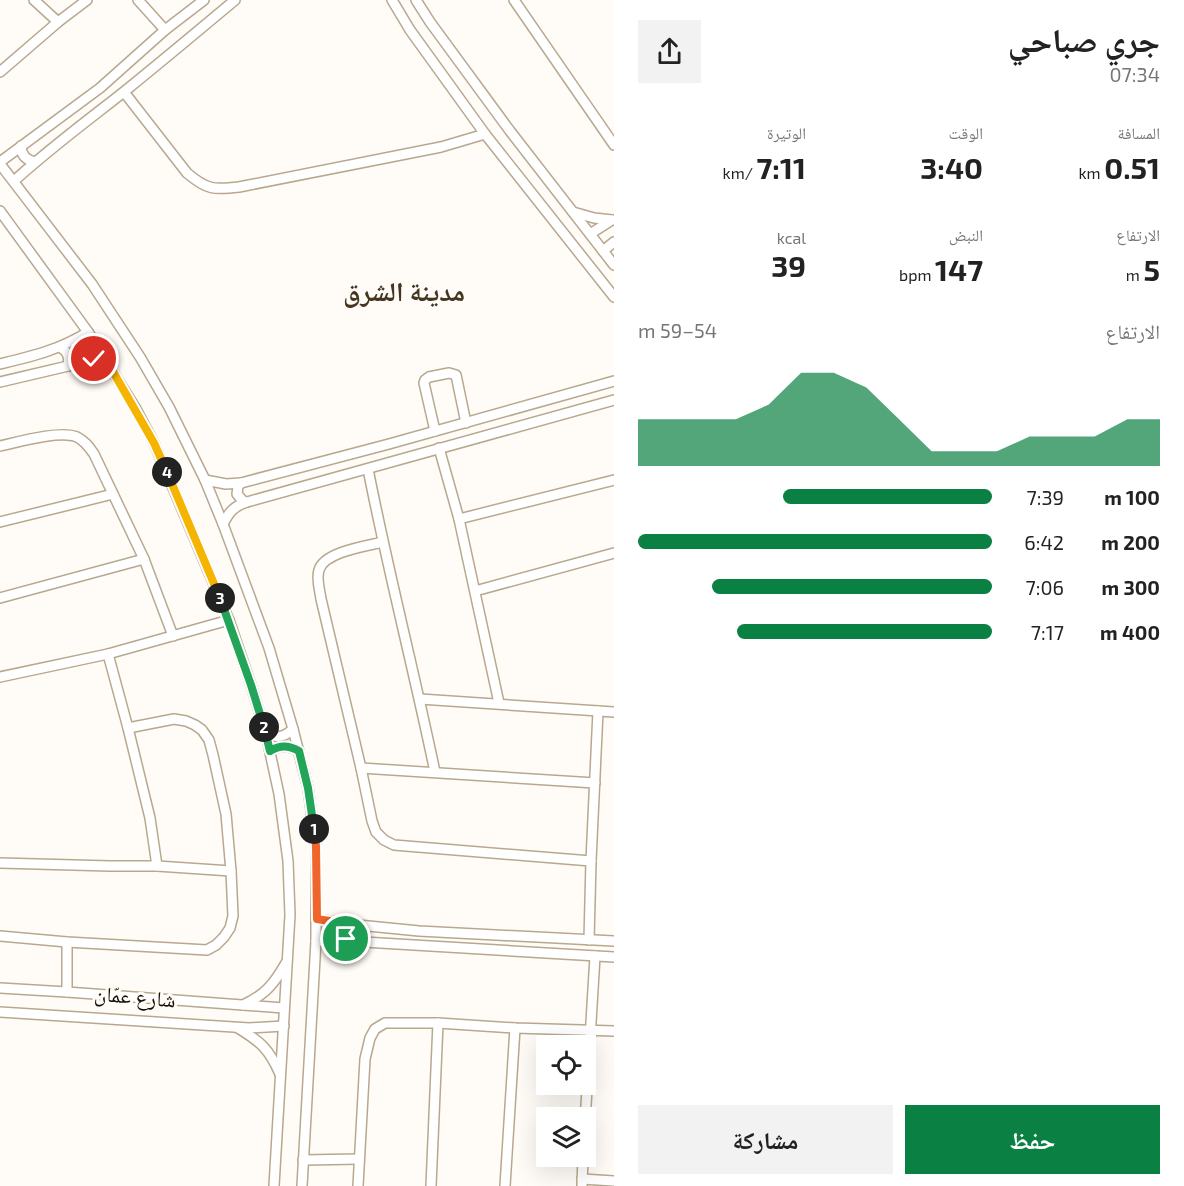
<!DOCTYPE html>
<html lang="ar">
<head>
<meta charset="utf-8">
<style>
  :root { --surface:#fff; --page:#f2f2f2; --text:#222; --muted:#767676; --accent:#0b8043 }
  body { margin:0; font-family:"Exo 2","Noto Naskh Arabic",sans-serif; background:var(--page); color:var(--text); direction:rtl; height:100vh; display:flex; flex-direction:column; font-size:22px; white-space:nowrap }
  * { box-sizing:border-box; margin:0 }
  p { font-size:20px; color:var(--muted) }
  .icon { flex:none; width:33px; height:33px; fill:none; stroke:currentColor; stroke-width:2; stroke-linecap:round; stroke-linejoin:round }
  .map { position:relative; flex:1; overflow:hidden; direction:ltr }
  .side { display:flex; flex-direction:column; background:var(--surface); width:570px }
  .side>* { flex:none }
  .tools { position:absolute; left:536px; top:1035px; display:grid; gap:12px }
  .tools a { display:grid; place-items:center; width:60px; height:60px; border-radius:0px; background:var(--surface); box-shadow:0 6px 24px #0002; font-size:30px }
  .pin { position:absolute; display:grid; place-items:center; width:51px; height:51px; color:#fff; margin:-26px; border:3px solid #fff; border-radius:50%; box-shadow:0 2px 6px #0007 }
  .km { position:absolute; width:30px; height:30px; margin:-15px; border-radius:50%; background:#222; color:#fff; font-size:16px; line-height:30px; text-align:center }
  .round { display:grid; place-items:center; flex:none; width:63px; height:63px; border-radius:0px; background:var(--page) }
  .head { display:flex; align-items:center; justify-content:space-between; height:102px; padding:0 24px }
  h1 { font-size:33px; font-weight:700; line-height:45px }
  .metrics { display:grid; grid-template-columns:repeat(3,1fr); gap:9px; height:102px; padding:6px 24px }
  .metrics div { display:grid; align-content:center }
  .metrics b { font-size:30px; font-weight:700 }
  .metrics small { font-size:16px; font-weight:400 }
  .metrics p { font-size:16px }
  .chart { height:168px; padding:12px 24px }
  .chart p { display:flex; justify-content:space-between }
  .chart svg { width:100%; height:108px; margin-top:6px; fill:var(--accent); opacity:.7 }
  .action { display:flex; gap:12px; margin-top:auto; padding:12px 24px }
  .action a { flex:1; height:69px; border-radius:0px; background:var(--accent); color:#fff; font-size:24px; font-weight:700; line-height:69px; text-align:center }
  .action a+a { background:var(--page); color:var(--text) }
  ul { padding:0 24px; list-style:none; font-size:20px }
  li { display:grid; grid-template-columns:96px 72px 1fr; align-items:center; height:45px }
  li i { height:15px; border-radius:8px; background:var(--accent) }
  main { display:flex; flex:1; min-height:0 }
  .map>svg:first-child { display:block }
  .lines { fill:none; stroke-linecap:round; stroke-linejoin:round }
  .minor-casing { stroke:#b8a88f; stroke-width:12 }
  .minor { stroke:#fff; stroke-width:9 }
  .split-1-casing { stroke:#fff; stroke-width:12 }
  .split-2-casing { stroke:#fff; stroke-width:12 }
  .split-3-casing { stroke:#fff; stroke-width:12 }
  .split-4-casing { stroke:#fff; stroke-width:12 }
  .split-5-casing { stroke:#fff; stroke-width:12 }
  .split-1 { stroke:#f0652b; stroke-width:8 }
  .split-2 { stroke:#22a559; stroke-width:8 }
  .split-3 { stroke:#22a559; stroke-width:8 }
  .split-4 { stroke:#f5b400; stroke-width:8 }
  .split-5 { stroke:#f5b400; stroke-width:8 }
  .labels { text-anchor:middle; stroke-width:6; stroke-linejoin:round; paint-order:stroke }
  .street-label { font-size:21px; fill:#140e06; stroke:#fffbf6 }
  .district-label { font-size:27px; font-weight:bold; fill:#443621; stroke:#fffbf6 }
</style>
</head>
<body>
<main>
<section class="side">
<div class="head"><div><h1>جري صباحي</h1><p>07:34</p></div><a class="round"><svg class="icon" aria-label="share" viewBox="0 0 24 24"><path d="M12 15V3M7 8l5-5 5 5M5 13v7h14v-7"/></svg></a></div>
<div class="metrics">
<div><p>المسافة</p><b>0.51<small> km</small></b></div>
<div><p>الوقت</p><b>3:40</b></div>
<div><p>الوتيرة</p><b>7:11<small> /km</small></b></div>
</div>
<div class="metrics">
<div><p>الارتفاع</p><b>5<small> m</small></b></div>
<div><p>النبض</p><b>147<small> bpm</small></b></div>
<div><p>kcal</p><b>39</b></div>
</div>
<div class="chart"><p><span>الارتفاع</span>54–59 m</p>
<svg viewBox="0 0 160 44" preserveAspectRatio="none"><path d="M0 44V25L10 25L20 25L30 25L40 19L50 6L60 6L70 12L80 25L90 38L100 38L110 38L120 32L130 32L140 32L150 25L160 25V44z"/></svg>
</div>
<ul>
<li><b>100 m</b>7:39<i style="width:59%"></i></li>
<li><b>200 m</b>6:42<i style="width:100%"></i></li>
<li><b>300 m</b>7:06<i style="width:79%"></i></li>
<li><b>400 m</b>7:17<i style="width:72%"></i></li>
</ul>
<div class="action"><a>حفظ</a><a>مشاركة</a></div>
</section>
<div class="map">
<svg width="614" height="1186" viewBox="0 0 614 1186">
  <rect width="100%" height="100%" fill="#fffbf6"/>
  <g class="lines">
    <defs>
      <g id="minor">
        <polyline points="34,0 58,22"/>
        <polyline points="138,0 165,30"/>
        <polyline points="392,0 410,30 485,134 614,297"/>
        <polyline points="416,0 430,22 510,131 614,265"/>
        <polyline points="514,0 614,145"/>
        <polyline points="0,72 58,22 87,0"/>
        <path d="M 124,92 L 187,173 C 207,190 214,190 239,187 L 441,147 L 485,134"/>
        <path d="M 21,146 C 21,155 26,160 35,162"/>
        <polyline points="0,162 100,88 165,30 204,0"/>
        <polyline points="0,164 92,284 140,357 169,407 205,480 223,524 269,648 293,729 308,788 316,846 316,941 302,1186"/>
        <path d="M 14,181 C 49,149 87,121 125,91 C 162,61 198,31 235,0"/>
        <polyline points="0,211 88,332 136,409 154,443 229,620 251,685 266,734 279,794 288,861 290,915 274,1186"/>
        <polyline points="573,212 594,218 612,220"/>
        <polyline points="590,234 612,220"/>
        <polyline points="603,251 614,242"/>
        <path d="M 60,347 C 68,352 70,357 68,366"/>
        <path d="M 0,364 C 33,356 59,350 88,332"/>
        <polyline points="0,382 68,366 104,355"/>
        <polyline points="435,431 424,383 425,380 429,377 449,373 456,375 466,423"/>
        <path d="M 0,446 C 18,442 60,430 77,437 C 85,441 89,447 94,454 L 144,559 L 173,636"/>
        <polyline points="439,448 459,519 499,703"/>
        <path d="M 368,469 C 388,571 414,671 435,772"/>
        <polyline points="205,480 226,484 241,483 389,444 614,381"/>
        <polyline points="241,483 238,486 237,494 243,501 247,502"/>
        <polyline points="459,519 614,480"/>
        <polyline points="0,522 113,494"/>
        <path d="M 223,524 C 229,512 234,506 247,502 L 614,400"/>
        <path d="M 383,542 C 366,546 324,552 319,570 C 316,579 320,591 321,599 L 361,768 L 372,821 L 376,832 L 384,840 L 394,845 L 591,861"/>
        <polyline points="475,591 614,553"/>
        <polyline points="0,598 144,559"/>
        <polyline points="108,654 128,728 150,818 157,866"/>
        <polyline points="0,677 108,654 229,620"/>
        <polyline points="420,699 614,712"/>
        <path d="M 266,734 C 277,739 285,737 293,729"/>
        <path d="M 270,751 C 280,745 288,745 299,751"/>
        <polyline points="361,768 595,783"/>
        <polyline points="0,863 110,866 157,866 231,871"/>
        <polyline points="317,919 348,924 419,931 614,941"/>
        <polyline points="0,936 67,942 207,950 216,945 224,937 230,928 233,916 231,871 226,814 213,755 209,740 202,730 195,725 186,721 174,719 128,728"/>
        <polyline points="589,940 591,861 598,711"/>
        <polyline points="316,941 347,941 614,957"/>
        <polyline points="67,942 67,992"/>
        <polyline points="0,988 67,992 284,1008"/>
        <path d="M 243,1005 C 265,995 274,984 286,963"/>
        <polyline points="0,1012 249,1028 284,1026"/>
        <path d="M 238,1028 C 261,1042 269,1049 280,1074"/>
        <polyline points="585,1122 595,956"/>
        <polyline points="303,1160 359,1159"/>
        <polyline points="582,1179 614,1181"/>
        <polyline points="358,1186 365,1059 370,1038 375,1029 385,1023 438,1023 515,1028 614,1031"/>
        <polyline points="431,1186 438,1023"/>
        <polyline points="505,1186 515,1028"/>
        <polyline points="582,1186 583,1156"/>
      </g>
    </defs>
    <use href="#minor" class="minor-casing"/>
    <use href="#minor" class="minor"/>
  </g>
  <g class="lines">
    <defs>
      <polyline id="split-1" points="314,829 316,846 317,919 348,924 345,932 346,939"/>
      <path id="split-2" d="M 264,727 L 270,751 C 280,745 288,745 299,751 L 308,788 L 314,829"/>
      <polyline id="split-3" points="220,598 251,685 264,727"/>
      <polyline id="split-4" points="167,472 220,598"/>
      <polyline id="split-5" points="94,359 104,356 154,443 167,472"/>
    </defs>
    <use href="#split-1" class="split-1-casing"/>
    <use href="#split-2" class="split-2-casing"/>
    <use href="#split-3" class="split-3-casing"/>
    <use href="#split-4" class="split-4-casing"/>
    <use href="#split-5" class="split-5-casing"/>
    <use href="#split-1" class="split-1"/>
    <use href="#split-2" class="split-2"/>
    <use href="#split-3" class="split-3"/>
    <use href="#split-4" class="split-4"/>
    <use href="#split-5" class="split-5"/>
  </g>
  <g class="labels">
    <g class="street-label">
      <text transform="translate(135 997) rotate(5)" y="7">شارع عمّان</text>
    </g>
    <g class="district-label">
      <text x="404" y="301">مدينة الشرق</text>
    </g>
  </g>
</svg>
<div class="tools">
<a><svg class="icon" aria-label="locate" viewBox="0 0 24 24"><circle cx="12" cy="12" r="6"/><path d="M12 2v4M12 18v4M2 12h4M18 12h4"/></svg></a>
<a><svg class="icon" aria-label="layers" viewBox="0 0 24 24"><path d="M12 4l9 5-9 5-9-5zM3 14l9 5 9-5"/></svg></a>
</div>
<div class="pin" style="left:346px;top:939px;background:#1e9e55"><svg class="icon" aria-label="arrive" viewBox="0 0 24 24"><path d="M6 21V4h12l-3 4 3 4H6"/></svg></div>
<div class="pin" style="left:94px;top:359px;background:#d93025"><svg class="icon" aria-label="check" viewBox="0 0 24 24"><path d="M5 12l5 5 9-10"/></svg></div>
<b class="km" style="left:314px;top:829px">1</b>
<b class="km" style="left:264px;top:727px">2</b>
<b class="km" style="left:220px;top:598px">3</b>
<b class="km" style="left:167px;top:472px">4</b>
</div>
</main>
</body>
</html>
